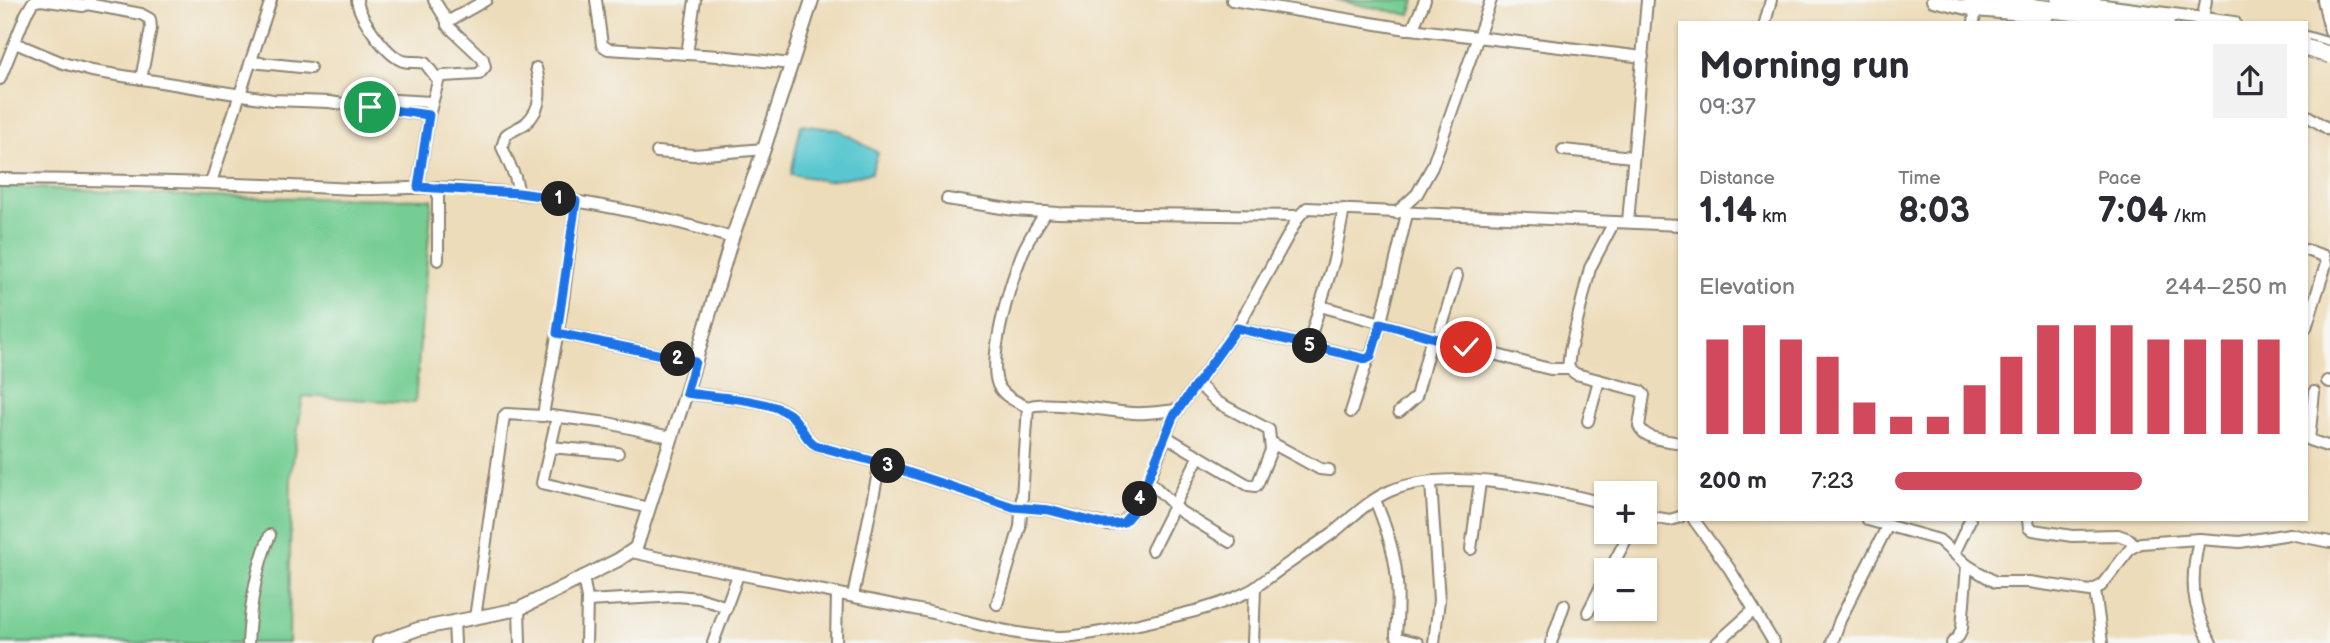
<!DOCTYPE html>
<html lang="en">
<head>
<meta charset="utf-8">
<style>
  :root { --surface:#fff; --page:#f2f2f3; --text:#2b2b33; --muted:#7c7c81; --accent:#d1495b }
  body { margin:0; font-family:"Balsamiq Sans",sans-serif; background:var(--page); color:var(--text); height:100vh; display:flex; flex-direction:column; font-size:26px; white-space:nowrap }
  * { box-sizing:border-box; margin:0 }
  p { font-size:23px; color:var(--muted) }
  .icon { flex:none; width:38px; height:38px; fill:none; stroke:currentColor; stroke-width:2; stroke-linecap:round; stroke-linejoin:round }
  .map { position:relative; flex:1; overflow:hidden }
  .panel { position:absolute; left:1678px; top:21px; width:630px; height:500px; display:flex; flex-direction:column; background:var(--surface); border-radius:0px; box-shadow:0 2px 5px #0004 }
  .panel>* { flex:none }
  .fabs { position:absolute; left:1594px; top:481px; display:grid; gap:14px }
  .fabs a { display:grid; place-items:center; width:63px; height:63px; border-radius:0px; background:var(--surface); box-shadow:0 2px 5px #0004; font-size:35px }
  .pin { position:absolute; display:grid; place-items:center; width:60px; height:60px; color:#fff; margin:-30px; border:4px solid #fff; border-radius:50%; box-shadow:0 2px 7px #0007 }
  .km { position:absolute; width:35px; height:35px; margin:-18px; border-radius:50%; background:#222; color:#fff; font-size:19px; line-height:35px; text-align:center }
  .round { display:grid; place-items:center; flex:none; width:74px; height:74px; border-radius:0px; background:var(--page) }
  .headline { display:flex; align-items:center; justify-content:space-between; height:119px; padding:0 21px }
  h1 { font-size:38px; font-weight:700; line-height:52px }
  .figures { display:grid; grid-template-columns:repeat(3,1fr); gap:10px; height:119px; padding:7px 21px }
  .figures div { display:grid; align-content:center }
  .figures b { font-size:35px; font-weight:700 }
  .figures small { font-size:19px; font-weight:400 }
  .figures p { font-size:19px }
  .chart { height:196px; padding:14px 21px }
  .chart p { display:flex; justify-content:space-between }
  .chart svg { width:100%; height:126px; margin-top:7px; stroke:var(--accent); stroke-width:6 }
  ul { padding:0 21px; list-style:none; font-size:23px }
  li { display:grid; grid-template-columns:112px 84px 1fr; align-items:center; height:52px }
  li i { height:18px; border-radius:9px; background:var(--accent) }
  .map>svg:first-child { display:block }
  .green { fill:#74cd93; stroke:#507c5f; stroke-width:2 }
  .water { fill:#5ac7d0; stroke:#42797e; stroke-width:2 }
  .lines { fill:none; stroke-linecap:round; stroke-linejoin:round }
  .minor-casing { stroke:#8c8472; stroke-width:14 }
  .tertiary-casing { stroke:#8c8472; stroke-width:16 }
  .primary-casing { stroke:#8c8472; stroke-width:19 }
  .minor { stroke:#fff; stroke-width:10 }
  .tertiary { stroke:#fff; stroke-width:12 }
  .primary { stroke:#fff; stroke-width:16 }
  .primary-bridge-casing { stroke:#8c8472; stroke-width:19; stroke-linecap:butt }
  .primary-bridge { stroke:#fff; stroke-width:16 }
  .route-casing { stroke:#fff; stroke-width:14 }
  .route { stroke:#1a73e8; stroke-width:9 }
</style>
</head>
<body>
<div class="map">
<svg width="2330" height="643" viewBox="0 0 2330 643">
  <rect width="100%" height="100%" fill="#f6f6f2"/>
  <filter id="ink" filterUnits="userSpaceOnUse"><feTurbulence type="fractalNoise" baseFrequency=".0143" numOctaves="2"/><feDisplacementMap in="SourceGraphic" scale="14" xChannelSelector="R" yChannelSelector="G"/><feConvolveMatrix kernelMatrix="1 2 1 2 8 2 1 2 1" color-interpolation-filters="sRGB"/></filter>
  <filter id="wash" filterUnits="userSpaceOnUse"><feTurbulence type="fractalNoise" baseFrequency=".00686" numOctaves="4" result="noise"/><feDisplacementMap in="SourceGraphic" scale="28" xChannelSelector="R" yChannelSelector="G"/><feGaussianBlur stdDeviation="1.57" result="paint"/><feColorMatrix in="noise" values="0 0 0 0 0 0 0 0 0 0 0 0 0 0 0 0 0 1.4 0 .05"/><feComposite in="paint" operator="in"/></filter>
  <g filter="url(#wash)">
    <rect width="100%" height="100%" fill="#eddcb9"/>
    <g class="green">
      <polygon points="1336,0 1415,0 1410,15"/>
      <polygon points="0,186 202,197 432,199 415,403 303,396 291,473 289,643 0,643"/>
    </g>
    <polygon class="water" points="801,125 839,130 878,153 871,173 827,181 791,174"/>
  </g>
  <g filter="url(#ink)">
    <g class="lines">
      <defs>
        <g id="minor">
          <path d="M 357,0 C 359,17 386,55 403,61 C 410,63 418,61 425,63 L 438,80"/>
          <polyline points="434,0 447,21"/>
          <polyline points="596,0 602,45 608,49 719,56 791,64"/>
          <polyline points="1232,0 1407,29 1413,28 1425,0"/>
          <polyline points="2323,0 2330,31"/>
          <polyline points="87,4 141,14 150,19 151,28 141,79"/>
          <polyline points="2203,18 2206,0"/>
          <polyline points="1765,23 1771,0"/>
          <polyline points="1974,23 1975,10"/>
          <polyline points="1411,29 1643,57"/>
          <polyline points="15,43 63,63 92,71 273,100 329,102 429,115"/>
          <polyline points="687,54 695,0"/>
          <polyline points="251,62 310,68"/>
          <polyline points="0,79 26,14 33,2 41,0 83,6 87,4 90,0"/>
          <polyline points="395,100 431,102"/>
          <polyline points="2306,115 2330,130"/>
          <polyline points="1563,150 1633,157"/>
          <polyline points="657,152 694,155 764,149"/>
          <path d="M 0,179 C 119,180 237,183 355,189 C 389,190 422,186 456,188 C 549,194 643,210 732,238"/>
          <polyline points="211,182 271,0"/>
          <polyline points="418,187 429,115 439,78 443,76 479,74 485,67 483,59 447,25 447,22 486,0"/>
          <path d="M 519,193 L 515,177 L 502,147 L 506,135 C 512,130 520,128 526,123 C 543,108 541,88 536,68"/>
          <polyline points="947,199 1014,210 1058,213 1299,216"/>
          <polyline points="576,201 562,308 543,415 608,423 670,437"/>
          <polyline points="1396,213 1417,194 1432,167 1491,0"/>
          <path d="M 1614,222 L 1590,268 L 1570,351 L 1568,368 L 1576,374 L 1640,391 L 1644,395 L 1639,426 C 1645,440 1666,440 1680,443"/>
          <polyline points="1628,222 1647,0"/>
          <polyline points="2306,250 2324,256 2326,264 2306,328"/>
          <polyline points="438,260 438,187"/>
          <polyline points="1320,306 1530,364 1550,369 1569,369"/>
          <polyline points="1237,328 1363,358 1370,357 1379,330 1407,214"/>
          <polyline points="557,333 695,362"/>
          <polyline points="1438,339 1457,276"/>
          <polyline points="1308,345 1334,260 1344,209"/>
          <polyline points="2327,381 2330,382"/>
          <polyline points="2314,392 2309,440 2330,447"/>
          <path d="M 686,393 C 712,397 769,399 789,414 C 802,423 803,439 817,446 L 880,463 L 1013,507 L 1049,510 L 1108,525 L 1123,522 L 1136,508 L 1144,493 L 1173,417 L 1237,328 L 1299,216 L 1307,208 L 1680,225"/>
          <path d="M 1028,407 C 1017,402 1004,397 998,385 C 987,359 1011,281 1022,254 C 1028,239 1037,226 1046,212"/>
          <polyline points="1351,412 1368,358"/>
          <polyline points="1399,412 1416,397 1432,337"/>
          <polyline points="557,418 542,483 649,508"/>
          <polyline points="1588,421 1599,380"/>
          <polyline points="1165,436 1248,485 1256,486 1258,483 1271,450 1269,430 1217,402 1198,384"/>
          <polyline points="1272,443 1320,469 1329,470"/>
          <polyline points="550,447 618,453"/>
          <polyline points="1149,481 1181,512 1230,542"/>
          <polyline points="1431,483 1439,600 1434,643"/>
          <path d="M 1375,500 C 1396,550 1401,580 1396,635 L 1398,638 L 1418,643"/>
          <polyline points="1645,516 1670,520 1680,517"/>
          <polyline points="1694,520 1729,568 1774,643"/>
          <polyline points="1868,520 1939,540 1967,565 1995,582 2029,582 2090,591 2101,586 2131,548 2141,543 2199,539 2240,542 2290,534 2330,542"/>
          <polyline points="2028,520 2029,528 2033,530 2072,536 2118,535 2129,539 2135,545"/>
          <path d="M 2199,539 C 2190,580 2191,605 2211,643"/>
          <polyline points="1471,549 1480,482"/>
          <polyline points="1152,550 1199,456"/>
          <path d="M 632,552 C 727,573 823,590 919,610 C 966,619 1011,637 1060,637 C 1086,636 1113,630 1139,624 C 1179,615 1219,608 1255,588 C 1280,568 1308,551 1334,532 C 1351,518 1369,500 1390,491 C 1447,467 1548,488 1606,504"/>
          <polyline points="1955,552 1970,520"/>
          <polyline points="1610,570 1630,532"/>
          <polyline points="583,576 587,599 586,643"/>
          <polyline points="2095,590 2102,643"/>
          <polyline points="853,596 880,463"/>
          <polyline points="587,601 677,596 699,598 727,607"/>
          <path d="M 997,604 L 1020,527 L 1028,407 C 1043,399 1112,412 1133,413 C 1148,414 1163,411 1178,410"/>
          <polyline points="519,609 520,643"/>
          <polyline points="1588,612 1606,577"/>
          <polyline points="475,618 504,416 506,414 543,416"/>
          <polyline points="454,621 455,643"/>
          <path d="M 248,643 C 250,607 256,568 270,535"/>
          <polyline points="713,643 738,575"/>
          <polyline points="836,643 837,593"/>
          <polyline points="1253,643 1255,588"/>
          <polyline points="1551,643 1564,605"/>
          <polyline points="1717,643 1754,610"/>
          <polyline points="1832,643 1840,620 1888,525"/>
          <polyline points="1952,643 1959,636 1962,628 1967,565"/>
        </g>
        <g id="tertiary">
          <polyline points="1933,0 1975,10 2047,16"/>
          <polyline points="2058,0 2234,23"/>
          <polyline points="2306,38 2330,45"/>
          <polyline points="379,643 418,629 519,609 618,560 636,548 686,393 732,238 764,149 812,0"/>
        </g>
        <polyline id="primary" points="1972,0 2166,23"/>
      </defs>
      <use href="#minor" class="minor-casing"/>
      <use href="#tertiary" class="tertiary-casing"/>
      <use href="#primary" class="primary-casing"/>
      <use href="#minor" class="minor"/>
      <use href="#tertiary" class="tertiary"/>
      <use href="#primary" class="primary"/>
      <defs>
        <polyline id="primary-bridge" points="2306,48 2330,55"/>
      </defs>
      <use href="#primary-bridge" class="primary-bridge-casing"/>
      <use href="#primary-bridge" class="primary-bridge"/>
    </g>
  </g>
  <g class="lines" filter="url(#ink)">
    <defs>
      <path id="route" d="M 370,107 L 429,115 L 418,187 L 519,193 L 576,201 L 557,333 L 695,362 L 686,393 C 713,397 768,399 789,414 C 802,423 803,439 817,446 L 880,463 L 1013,507 L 1049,510 L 1102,524 L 1116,524 L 1124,522 L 1136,508 L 1173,417 L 1237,328 L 1366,359 L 1371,356 L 1381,323 L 1466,347"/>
    </defs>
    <use href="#route" class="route-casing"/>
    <use href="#route" class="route"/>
  </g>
</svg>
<div class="fabs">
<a>+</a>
<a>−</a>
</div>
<div class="pin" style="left:370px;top:107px;background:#1e9e55"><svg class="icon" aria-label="arrive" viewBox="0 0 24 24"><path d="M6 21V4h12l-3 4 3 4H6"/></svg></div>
<div class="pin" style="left:1466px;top:347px;background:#d93025"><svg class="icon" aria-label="check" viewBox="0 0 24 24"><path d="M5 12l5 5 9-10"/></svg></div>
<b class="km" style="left:559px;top:199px">1</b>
<b class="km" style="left:678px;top:359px">2</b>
<b class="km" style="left:888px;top:466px">3</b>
<b class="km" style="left:1140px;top:499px">4</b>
<b class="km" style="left:1310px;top:346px">5</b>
<section class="panel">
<div class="headline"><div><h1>Morning run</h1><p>09:37</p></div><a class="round"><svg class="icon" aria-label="share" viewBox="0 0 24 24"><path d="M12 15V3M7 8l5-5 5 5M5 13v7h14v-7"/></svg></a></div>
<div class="figures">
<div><p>Distance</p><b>1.14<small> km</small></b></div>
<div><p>Time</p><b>8:03</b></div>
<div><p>Pace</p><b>7:04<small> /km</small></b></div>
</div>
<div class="chart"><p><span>Elevation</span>244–250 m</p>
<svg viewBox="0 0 160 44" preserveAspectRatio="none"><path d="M5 44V11M15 44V6M25 44V11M35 44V17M45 44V33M55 44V38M65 44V38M75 44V27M85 44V17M95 44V6M105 44V6M115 44V6M125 44V11M135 44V11M145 44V11M155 44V11"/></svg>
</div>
<ul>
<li><b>200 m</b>7:23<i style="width:63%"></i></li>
</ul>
</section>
</div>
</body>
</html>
